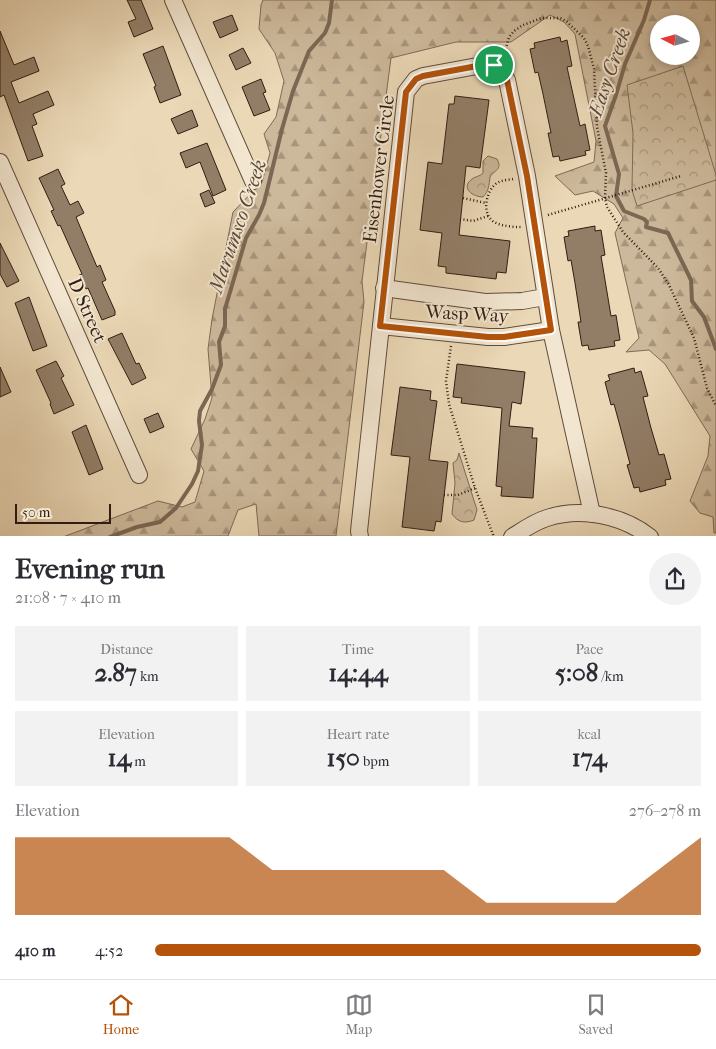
<!DOCTYPE html>
<html lang="en">
<head>
<meta charset="utf-8">
<style>
  :root { --surface:#fff; --page:#f2f2f3; --text:#2b2b33; --muted:#7c7c81; --line:#e1e1e2; --accent:#b45309 }
  body { margin:0; font-family:"IM FELL French Canon",serif; background:var(--page); color:var(--text); height:100vh; display:flex; flex-direction:column; font-size:19px; white-space:nowrap }
  * { box-sizing:border-box; margin:0 }
  p { font-size:16px; color:var(--muted) }
  .icon { flex:none; width:28px; height:28px; fill:none; stroke:currentColor; stroke-width:2; stroke-linecap:round; stroke-linejoin:round }
  .map { position:relative; height:536px; overflow:hidden }
  .details { display:flex; flex-direction:column; background:var(--surface); flex:1 }
  .details>* { flex:none }
  .needle { width:32px; rotate:276deg }
  .fabs { position:absolute; left:650px; top:15px; display:grid; gap:10px }
  .fabs a { display:grid; place-items:center; width:50px; height:50px; border-radius:50%; background:var(--surface); box-shadow:0 2px 8px #0003; font-size:25px }
  .scale { position:absolute; left:15px; bottom:12px; width:96px; box-sizing:border-box; padding-left:5px; border:2px solid #321d12; border-top:0; font-size:14px; line-height:18px; white-space:nowrap; color:#321d12; -webkit-text-stroke:4px #f2e6d0; paint-order:stroke }
  .pin { position:absolute; display:grid; place-items:center; width:42px; height:42px; color:#fff; margin:-21px; border:2px solid #fff; border-radius:50%; box-shadow:0 1px 5px #0007 }
  .round { display:grid; place-items:center; flex:none; width:52px; height:52px; border-radius:26px; background:var(--page) }
  .summary { display:flex; align-items:center; justify-content:space-between; height:85px; padding:0 15px }
  h1 { font-size:28px; font-weight:700; line-height:38px }
  .metrics { display:grid; grid-template-columns:repeat(3,1fr); gap:8px; height:85px; padding:5px 15px }
  .metrics div { display:grid; align-content:center; border-radius:0px; background:var(--page); text-align:center }
  .metrics b { font-size:25px; font-weight:700 }
  .metrics small { font-size:14px; font-weight:400 }
  .metrics p { font-size:14px }
  .chart { height:140px; padding:10px 15px }
  .chart p { display:flex; justify-content:space-between }
  .chart svg { width:100%; height:90px; margin-top:5px; fill:var(--accent); opacity:.7 }
  ul { padding:0 15px; list-style:none; font-size:16px }
  li { display:grid; grid-template-columns:80px 60px 1fr; align-items:center; height:38px }
  li i { height:12px; border-radius:6px; background:var(--accent) }
  .dock { display:flex; justify-content:space-around; align-items:center; height:70px; border-top:1px solid var(--line); background:var(--surface); font-size:14px; color:var(--muted) }
  .dock a { display:grid; justify-items:center; gap:2px }
  .dock .selected { color:var(--accent) }
  .map>svg:first-child { display:block }
  .forest { fill:url(#forest-firs); stroke:#7f6a56; fill-rule:evenodd }
  .park { fill:url(#park-crowns); stroke:#7f6a56 }
  .lines { fill:none; stroke-linecap:round; stroke-linejoin:round }
  .stream { stroke:#7b6753; stroke-width:4 }
  .building { fill:#927e67; stroke:#321d12 }
  .minor-casing { stroke:#604c3b; stroke-width:18 }
  .path { stroke:#321d12; stroke-width:2.5; stroke-dasharray:1 2.5; stroke-linecap:butt }
  .minor { stroke:#f2e6d0; stroke-width:16 }
  .route-casing { stroke:#fff; stroke-width:10 }
  .route { stroke:#b45309; stroke-width:6 }
  .labels { text-anchor:middle; stroke-width:4; stroke-linejoin:round; paint-order:stroke }
  .street-label { font-size:19px; fill:#321d12; stroke:#f2e6d0 }
  .water-label { font-size:20px; font-style:italic; fill:#5d4838; stroke:#f2e6d0 }
</style>
</head>
<body>
<div class="map">
<svg width="716" height="537" viewBox="0 0 716 537">
  <defs>
    <pattern id="forest-firs" width="22" height="20" patternUnits="userSpaceOnUse" patternTransform="scale(1.25)"><rect width="22" height="20" fill="#ccb89a"/><path d="M5 1l3.5 6h-7zM16 11l3.5 6h-7z" fill="#a6957c"/></pattern>
    <pattern id="park-crowns" width="20" height="18" patternUnits="userSpaceOnUse" patternTransform="scale(1.25)"><rect width="20" height="18" fill="#ccb89a"/><path d="M2 6a3 3 0 1 1 6 0M12 15a3 3 0 1 1 6 0" fill="none" stroke="#a6957c"/></pattern>
  </defs>
  <rect width="100%" height="100%" fill="#ebd8b6"/>
  <filter id="stains"><feTurbulence type="fractalNoise" baseFrequency=".004" numOctaves="4"/><feColorMatrix values="0 0 0 0 .2 0 0 0 0 .09 0 0 0 0 .02 0 0 0 .5 -.17"/></filter>
  <radialGradient id="worn" r=".72"><stop offset=".6" stop-color="#630" stop-opacity="0"/><stop offset="1" stop-color="#630" stop-opacity=".3"/></radialGradient>
  <path class="forest" d="M 263,0 L 716,0 L 716,533 L 714,533 L 713,517 L 700,513 L 690,501 L 708,456 L 710,436 L 665,364 L 649,350 L 626,352 L 639,338 L 615,233 L 623,218 L 614,204 L 593,191 L 575,195 L 555,176 L 594,162 L 596,141 L 575,34 L 564,22 L 550,15 L 511,42 L 456,42 L 391,58 L 362,281 L 364,302 L 336,536 L 259,536 L 256,504 L 238,510 L 228,536 L 63,537 L 158,501 L 182,507 L 195,502 L 204,471 L 191,449 L 205,419 L 212,398 L 208,349 L 212,319 L 233,212 L 262,182 L 270,153 L 264,134 L 276,117 L 284,81 L 275,53 L 259,29 L 261,5 ZM 659,24 L 691,24 L 691,56 L 659,56 Z"/>
  <g class="park">
    <polygon points="683,66 716,175 716,180 637,206 632,190 633,133 627,85"/>
    <path d="M 488,156 L 497,159 C 503,170 494,170 490,177 C 489,185 489,191 483,197 C 473,197 460,188 472,179 C 476,176 479,177 483,173 L 483,161 Z"/>
    <path d="M 459,453 L 477,510 L 474,520 C 464,524 458,522 452,514 L 455,483 L 453,463 L 457,460 Z"/>
  </g>
  <g class="lines">
    <g class="stream">
      <polyline points="650,0 644,20 625,64 616,95 605,126 619,174 616,196 624,211 644,219 647,222 646,227 668,233 691,280 692,301 704,317 716,349"/>
      <polyline points="110,537 137,527 160,522 176,508 192,484 198,471 202,445 199,421 200,411 212,389 221,365 219,342 225,326 225,309 246,238 259,215 264,203 282,129 293,91 309,51 325,33 329,23 332,0"/>
    </g>
  </g>
  <g class="building">
    <polygon points="127,0 141,0 153,29 134,37 128,22 136,19"/>
    <polygon points="232,15 238,30 220,38 213,22"/>
    <polygon points="0,31 14,65 34,57 39,71 11,82 19,103 48,91 54,105 33,114 37,124 32,126 43,156 28,161 4,95 0,97"/>
    <polygon points="560,37 561,42 567,40 572,66 567,67 580,126 585,124 590,150 585,151 586,155 560,161 559,156 553,157 548,133 551,133 543,94 538,72 535,73 530,49 535,48 534,43"/>
    <polygon points="163,46 181,95 160,103 154,87 156,86 143,54"/>
    <polygon points="243,48 251,63 236,70 229,55"/>
    <polygon points="261,79 266,92 263,93 270,110 254,116 242,87"/>
    <polygon points="455,96 489,100 480,168 466,166 459,235 510,241 506,273 497,272 496,279 446,273 446,267 438,266 442,233 420,230 428,162 442,164 449,104 454,104"/>
    <polygon points="192,110 198,126 178,134 171,119"/>
    <polygon points="207,143 226,190 213,196 200,162 186,168 180,153"/>
    <polygon points="58,169 65,184 61,186 70,205 78,201 84,213 76,217 97,267 100,265 106,280 102,282 115,311 115,315 102,320 88,288 86,289 79,275 82,274 60,225 58,226 51,211 54,210 39,178"/>
    <polygon points="209,190 215,203 205,207 200,194"/>
    <polygon points="595,226 595,231 601,230 605,255 601,256 611,316 616,315 620,340 614,341 615,346 589,350 588,345 582,346 578,322 581,322 575,283 571,260 568,261 564,237 569,236 568,231"/>
    <polygon points="0,243 19,281 7,287 0,274"/>
    <polygon points="29,297 47,346 33,351 15,303"/>
    <polygon points="122,333 136,364 139,363 146,378 132,385 108,339"/>
    <polygon points="56,361 64,376 61,378 74,405 54,414 50,404 51,403 36,370"/>
    <polygon points="457,364 525,372 521,404 512,402 509,426 533,428 532,438 537,438 533,498 501,496 502,487 496,486 502,408 461,403 462,398 453,397"/>
    <polygon points="0,367 11,392 0,397"/>
    <polygon points="634,368 635,373 641,371 648,396 643,397 651,428 659,455 664,454 671,479 665,480 666,485 640,492 639,487 634,488 627,465 630,464 620,426 614,404 611,405 605,382 610,380 608,375"/>
    <polygon points="400,387 431,391 430,400 437,401 429,460 448,462 441,522 436,521 434,531 402,527 410,457 391,455"/>
    <polygon points="158,413 164,427 150,433 144,419"/>
    <polygon points="86,425 103,469 89,475 72,432"/>
  </g>
  <g class="lines">
    <defs>
      <g id="minor">
        <polyline points="173,0 253,181"/>
        <polyline points="0,162 139,475"/>
        <polyline points="384,288 485,302 522,301 545,297"/>
        <polyline points="381,326 488,337 504,337 551,330"/>
        <polyline points="360,537 359,531 406,92 416,79 423,76 488,64 500,69 507,80 527,176 551,330 592,514"/>
        <path d="M 512,537 C 523,530 534,522 547,518 C 581,507 622,515 650,537"/>
      </g>
    </defs>
    <use href="#minor" class="minor-casing"/>
    <g class="path">
      <polyline points="504,56 509,37 514,31 523,25 542,18 560,18 566,21 584,38 588,46 594,69 597,127 606,173 605,198 607,207 623,232 658,268 669,285 694,338 707,388 716,406"/>
      <path d="M 513,179 C 508,180 502,180 497,183 C 486,190 481,214 494,222 C 502,226 512,227 521,227"/>
      <polyline points="463,198 486,203"/>
      <polyline points="548,215 681,176"/>
      <polyline points="460,219 473,221 488,216"/>
      <polyline points="451,346 446,381 449,404 475,488 494,537"/>
      <polyline points="444,495 458,495 475,488"/>
    </g>
    <use href="#minor" class="minor"/>
  </g>
  <g class="lines">
    <defs>
      <polygon id="route" points="488,64 500,69 507,80 527,176 551,330 504,337 488,337 380,326 406,92 416,79 423,76"/>
    </defs>
    <use href="#route" class="route-casing"/>
    <use href="#route" class="route"/>
  </g>
  <g class="labels">
    <g class="street-label">
      <text transform="translate(378 169) rotate(-83)" y="7">Eisenhower Circle</text>
      <text transform="translate(88 310) rotate(66)" y="7">D Street</text>
      <text transform="translate(467 313) rotate(3)" y="7">Wasp Way</text>
    </g>
    <g class="water-label">
      <text transform="translate(609 72) rotate(-71)" y="7">Easy Creek</text>
      <text transform="translate(237 226) rotate(-71)" y="7">Marumsco Creek</text>
    </g>
  </g>
  <rect width="100%" height="100%" filter="url(#stains)"/>
  <rect width="100%" height="100%" fill="url(#worn)"/>
</svg>
<div class="fabs">
<a><svg class="needle" viewBox="-14 -14 28 28"><path d="M0-13l5 13h-10z" fill="#e53935"/><path d="M0 13l5-13h-10z" fill="#7c7c81"/></svg></a>
</div>
<div class="scale">50 m</div>
<div class="pin" style="left:494px;top:65px;background:#1e9e55"><svg class="icon" aria-label="arrive" viewBox="0 0 24 24"><path d="M6 21V4h12l-3 4 3 4H6"/></svg></div>
</div>
<section class="details">
<div class="summary"><div><h1>Evening run</h1><p>21:08 · 7 × 410 m</p></div><a class="round"><svg class="icon" aria-label="share" viewBox="0 0 24 24"><path d="M12 15V3M7 8l5-5 5 5M5 13v7h14v-7"/></svg></a></div>
<div class="metrics">
<div><p>Distance</p><b>2.87<small> km</small></b></div>
<div><p>Time</p><b>14:44</b></div>
<div><p>Pace</p><b>5:08<small> /km</small></b></div>
</div>
<div class="metrics">
<div><p>Elevation</p><b>14<small> m</small></b></div>
<div><p>Heart rate</p><b>150<small> bpm</small></b></div>
<div><p>kcal</p><b>174</b></div>
</div>
<div class="chart"><p><span>Elevation</span>276–278 m</p>
<svg viewBox="0 0 160 44" preserveAspectRatio="none"><path d="M0 44V6L10 6L20 6L30 6L40 6L50 6L60 22L70 22L80 22L90 22L100 22L110 38L120 38L130 38L140 38L150 22L160 6V44z"/></svg>
</div>
<ul>
<li><b>410 m</b>4:52<i style="width:100%"></i></li>
</ul>
</section>
<nav class="dock">
<a class="selected"><svg class="icon" aria-label="home" viewBox="0 0 24 24"><path d="M3 11l9-7 9 7M6 9v11h12V9"/></svg>Home</a>
<a><svg class="icon" aria-label="map" viewBox="0 0 24 24"><path d="M3 6l6-2 6 2 6-2v14l-6 2-6-2-6 2zM9 4v14M15 6v14"/></svg>Map</a>
<a><svg class="icon" aria-label="saved" viewBox="0 0 24 24"><path d="M7 4h10v16l-5-4-5 4z"/></svg>Saved</a>
</nav>
</body>
</html>
